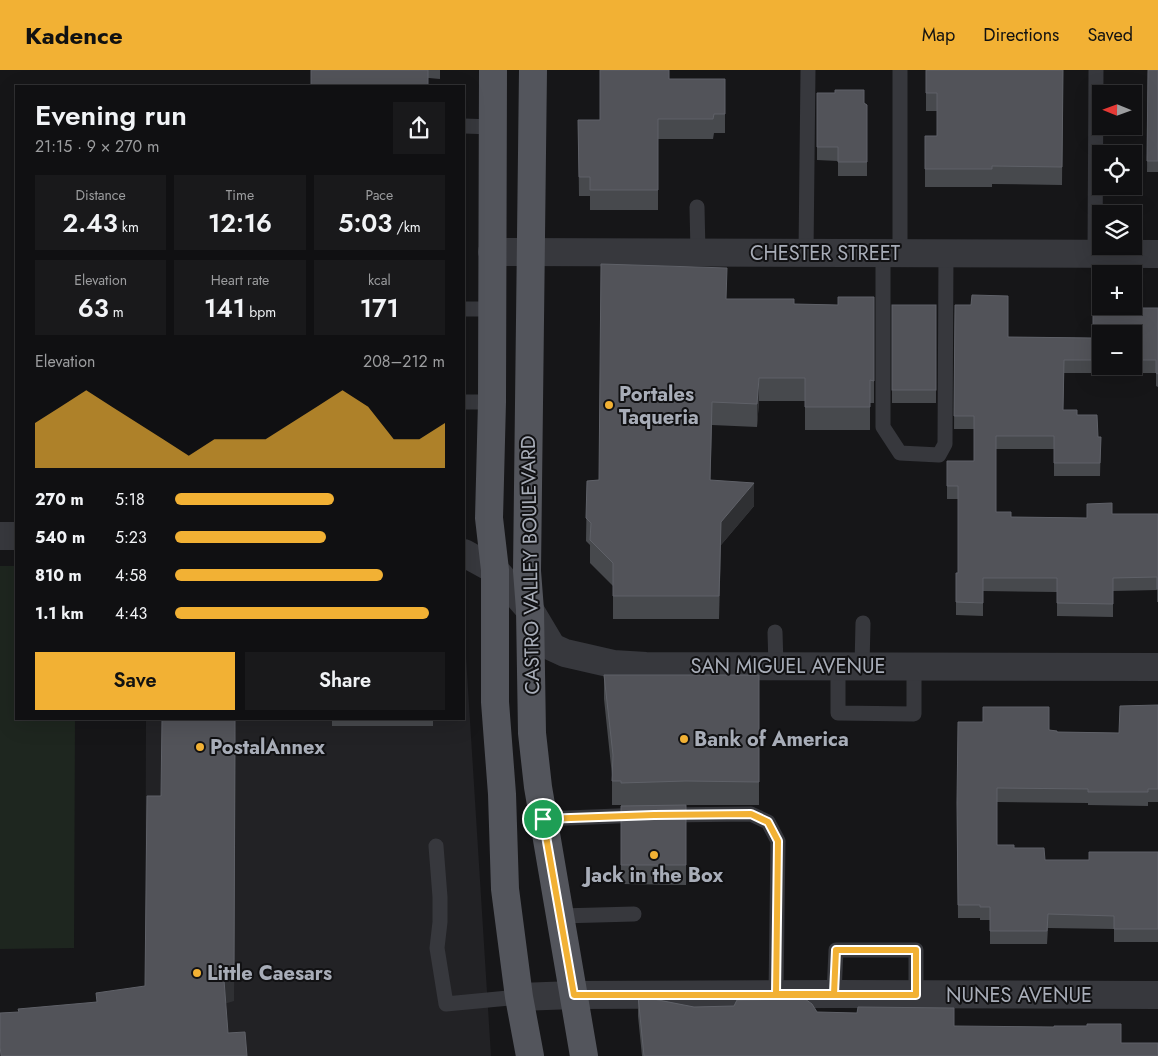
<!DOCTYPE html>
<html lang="en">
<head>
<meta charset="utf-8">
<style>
  :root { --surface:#101012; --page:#19191b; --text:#f1f3f6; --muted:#9c9d9f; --line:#303032; --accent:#f2b134 }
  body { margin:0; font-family:Jost,sans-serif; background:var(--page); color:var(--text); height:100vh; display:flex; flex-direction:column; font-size:19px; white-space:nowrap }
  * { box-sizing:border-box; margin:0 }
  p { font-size:16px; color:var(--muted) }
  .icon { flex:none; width:28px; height:28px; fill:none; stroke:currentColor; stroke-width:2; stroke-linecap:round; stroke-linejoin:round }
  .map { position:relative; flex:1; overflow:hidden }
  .details { position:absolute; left:15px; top:15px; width:450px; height:635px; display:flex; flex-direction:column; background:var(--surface); border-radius:0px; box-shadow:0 5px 20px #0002,0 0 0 1px var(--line) }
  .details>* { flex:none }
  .needle { width:32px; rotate:271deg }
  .buttons { position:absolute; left:1092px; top:15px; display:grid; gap:10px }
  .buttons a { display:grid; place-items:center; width:50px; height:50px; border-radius:0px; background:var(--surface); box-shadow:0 5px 20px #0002,0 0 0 1px var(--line); font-size:25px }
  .pin { position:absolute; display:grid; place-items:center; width:42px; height:42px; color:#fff; margin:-21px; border:2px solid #fff; border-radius:50%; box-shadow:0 1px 5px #0007 }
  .round { display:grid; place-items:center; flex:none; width:52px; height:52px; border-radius:0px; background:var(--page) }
  .headline { display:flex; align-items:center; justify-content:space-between; height:85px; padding:0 20px }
  h1 { font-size:28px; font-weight:600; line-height:38px }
  .metrics { display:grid; grid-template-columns:repeat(3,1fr); gap:8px; height:85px; padding:5px 20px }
  .metrics div { display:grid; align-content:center; border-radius:0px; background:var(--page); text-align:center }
  .metrics b { font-size:25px; font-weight:600 }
  .metrics small { font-size:14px; font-weight:400 }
  .metrics p { font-size:14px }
  .chart { height:140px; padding:10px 20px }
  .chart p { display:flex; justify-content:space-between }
  .chart svg { width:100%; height:90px; margin-top:5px; fill:var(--accent); opacity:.7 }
  .primary-button { display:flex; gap:10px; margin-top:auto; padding:10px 20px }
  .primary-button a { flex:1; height:58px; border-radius:0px; background:var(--accent); color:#111; font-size:20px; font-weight:600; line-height:58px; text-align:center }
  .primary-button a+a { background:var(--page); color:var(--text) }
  ul { padding:0 20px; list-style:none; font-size:16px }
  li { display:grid; grid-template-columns:80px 60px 1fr; align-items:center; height:38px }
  li i { height:12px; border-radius:6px; background:var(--accent) }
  header { display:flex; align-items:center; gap:30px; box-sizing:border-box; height:70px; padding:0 25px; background:var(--accent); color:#111 }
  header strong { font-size:24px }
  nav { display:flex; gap:28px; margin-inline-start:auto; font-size:18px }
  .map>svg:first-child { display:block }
  .built { fill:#222225 }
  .green { fill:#1e261f }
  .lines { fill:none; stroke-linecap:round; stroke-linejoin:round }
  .lane { stroke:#37383d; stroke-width:15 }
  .street { stroke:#37383d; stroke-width:28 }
  .primary { stroke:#53555c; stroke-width:28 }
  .wall { fill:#47494d; fill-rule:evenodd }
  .shaded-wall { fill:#2f3033 }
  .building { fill:#525359; stroke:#5f6168 }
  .route-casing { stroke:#fff; stroke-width:10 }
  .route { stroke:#f2b134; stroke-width:6 }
  .poi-dot { fill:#f2b134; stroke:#111113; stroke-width:2 }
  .labels { text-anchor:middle; stroke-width:4; stroke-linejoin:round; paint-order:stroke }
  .street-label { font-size:20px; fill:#a8adb8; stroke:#111113 }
  .poi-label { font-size:20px; font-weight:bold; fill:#a8adb8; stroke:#111113; text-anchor:start }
</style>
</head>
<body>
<header>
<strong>Kadence</strong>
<nav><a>Map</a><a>Directions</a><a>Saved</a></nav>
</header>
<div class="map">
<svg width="1158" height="986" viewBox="0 0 1158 986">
  <rect width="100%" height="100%" fill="#161618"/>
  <polygon class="built" points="464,555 491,986 37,986 145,939 146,649 464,649"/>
  <polygon class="green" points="0,496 16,496 16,649 75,649 74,878 0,879"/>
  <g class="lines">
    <g class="lane">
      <polyline points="464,56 493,57"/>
      <polyline points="697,137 698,182"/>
      <polyline points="806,183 808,0"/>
      <polyline points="883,183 883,357 900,383 939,385 945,374 946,183"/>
      <polyline points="900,183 900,0"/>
      <polyline points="1095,184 1096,0"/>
      <polyline points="464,239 492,239"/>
      <polyline points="464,332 492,332"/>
      <polyline points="775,562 776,596"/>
      <polyline points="838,596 838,643 914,644 914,596"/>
      <polyline points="862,596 863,553"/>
      <polyline points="666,745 751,744 768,752 778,771 776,924"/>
      <polyline points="543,749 641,745"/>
      <polyline points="436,776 440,827 440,852 437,878 446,934 519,927"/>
      <polyline points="560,846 634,844"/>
      <polyline points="834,924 836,880 916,880 916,925"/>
    </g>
    <g class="street">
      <polyline points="492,182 1158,184"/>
      <polyline points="0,466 16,466"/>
      <polyline points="464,483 495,500 530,540 552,577 565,583 613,594 646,596 1158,597"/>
      <polyline points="519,927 574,925 834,924 1158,925"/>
    </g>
    <g class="primary">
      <polyline points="493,0 492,332 489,448 495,500 495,632 502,724 505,819 519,927 530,986"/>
      <polyline points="533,0 527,501 530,540 532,663 538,717 584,986"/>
    </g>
  </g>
  <g class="wall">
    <polygon points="311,0 440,0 440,9 429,8"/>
    <polygon points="926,0 1063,0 1062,115 992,114 992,117 925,117 925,66 937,66 937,41 926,41"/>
    <polygon points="1148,0 1158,0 1158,102 1147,102"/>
    <polygon points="669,9 725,9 725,63 714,63 713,69 658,69 658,140 590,140 590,126 579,126 578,50 600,50"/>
    <polygon points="817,23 864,33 867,35 867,106 838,106 838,91 817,90"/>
    <polygon points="874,227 874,333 870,333 870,360 805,360 805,331 759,331 757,357 712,355 710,410 754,436 721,475 719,549 613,549 613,516 590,493 590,475 586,471 587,411 599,410 727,229 794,234 838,235"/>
    <rect x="892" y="235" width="44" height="98"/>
    <path d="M 955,235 L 1008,267 L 1093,268 L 1137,238 L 1158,238 L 1158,317 L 1156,316 L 1156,303 L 1064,303 L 1063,340 L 1077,345 L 1098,367 L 1101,367 L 1100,406 L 1054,406 L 1054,379 L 996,379 L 996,442 L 1011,447 L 1087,448 L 1112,444 L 1158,444 L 1158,532 L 1157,532 L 1157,520 L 1113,521 L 1113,547 L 1057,546 L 1057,522 L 983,521 L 983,546 L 956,545 L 956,503 L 958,503 L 958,429 L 947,429 L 947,391 L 974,391 L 974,359 L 954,359 ZM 1101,264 L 1134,264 L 1134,296 L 1101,296 Z"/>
    <polygon points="604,605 759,605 759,735 686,735 686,815 621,814 621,735 612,735 612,705 604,629"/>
    <polygon points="1158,635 1158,732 1148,732 1148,736 1088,735 1088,733 997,732 997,775 1014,778 1045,790 1089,790 1158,782 1158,872 1114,872 1114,859 1048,858 1047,874 990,874 990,850 980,850 980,848 958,848 957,747 1049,660 1057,662 1119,663"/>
    <rect x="332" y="649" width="101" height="7"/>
    <polygon points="638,926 694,937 817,942 1121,973 1158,986 642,986 638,946"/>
  </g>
  <g class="shaded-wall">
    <polygon points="759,308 759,331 757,357 757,334"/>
    <polygon points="712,332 712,355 710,433 710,410"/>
    <polygon points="754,413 754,436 721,475 719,549 721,452"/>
    <polygon points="236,649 234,931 224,934 224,910"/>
  </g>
  <g class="building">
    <rect x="311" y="0" width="117" height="16"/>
    <polygon points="600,0 669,0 669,9 725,9 725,44 714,44 713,49 658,49 658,120 590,120 590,107 579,107 578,50 600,50"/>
    <polygon points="926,0 1063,0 1062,97 992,96 992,99 925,99 925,66 937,66 937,23 926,23"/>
    <polygon points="1148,0 1158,0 1158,91 1147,91"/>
    <polygon points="835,20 864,20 864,33 867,35 867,92 838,92 838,77 817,77 817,23 835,23"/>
    <polygon points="601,194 727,198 726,229 794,229 794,234 838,235 838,227 874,227 874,311 870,310 870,337 805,337 805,308 759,308 757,334 712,332 710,410 754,413 721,452 719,526 613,526 613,493 590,470 591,453 586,448 587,411 599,410"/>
    <polygon points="972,225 1008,226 1008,267 1093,268 1093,235 1101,235 1101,236 1134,236 1134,235 1137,235 1137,238 1158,238 1158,304 1156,303 1156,290 1134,290 1134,264 1101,264 1101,290 1064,290 1063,340 1077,340 1077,345 1097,345 1098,367 1101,367 1100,393 1054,393 1054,366 996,366 996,442 1011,442 1011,447 1087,448 1087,434 1112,433 1112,444 1158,444 1158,519 1157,519 1157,507 1113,508 1113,534 1057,533 1057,508 983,508 983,533 956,532 956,503 958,503 958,416 947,416 947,391 974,391 974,346 954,346 955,235 971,235"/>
    <rect x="892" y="235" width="44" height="85"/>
    <polygon points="604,605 759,605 759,712 686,711 621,713 621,711 612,711 613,685"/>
    <polygon points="1158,635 1158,719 1148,719 1148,722 1088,722 1088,719 997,718 997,775 1014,775 1014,778 1044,778 1045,790 1089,790 1089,782 1158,782 1158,859 1114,859 1114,846 1048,844 1047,861 990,861 990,837 980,837 980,835 958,835 957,733 958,652 983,652 983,637 1049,637 1049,660 1057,661 1057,662 1119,663 1120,636"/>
    <polygon points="162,649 235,649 234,908 224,910 228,963 245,962 247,986 1,986 0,975 0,943 19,942 18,939 97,932 96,923 145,916 147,726 161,726"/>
    <polygon points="686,735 686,795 621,795 621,736"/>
    <polygon points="638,926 694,937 734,936 737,930 805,929 812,934 817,942 857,943 858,937 954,938 954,956 1054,957 1054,956 1087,956 1087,954 1121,954 1121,973 1158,973 1158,986 644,986"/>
  </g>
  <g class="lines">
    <defs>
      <polyline id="route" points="543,749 574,925 916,925 916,880 836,880 834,924 776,924 778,771 768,752 751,744 654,745 543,749"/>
    </defs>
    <use href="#route" class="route-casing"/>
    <use href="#route" class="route"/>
  </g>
  <g class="poi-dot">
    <circle cx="609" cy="335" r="5"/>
    <circle cx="684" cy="669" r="5"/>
    <circle cx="200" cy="677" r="5"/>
    <circle cx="654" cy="785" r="5"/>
    <circle cx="197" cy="903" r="5"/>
  </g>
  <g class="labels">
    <g class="street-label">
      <text x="825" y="190">CHESTER STREET</text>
      <text transform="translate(530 495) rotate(-91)" y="7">CASTRO VALLEY BOULEVARD</text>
      <text x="788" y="603">SAN MIGUEL AVENUE</text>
      <text x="1019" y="932">NUNES AVENUE</text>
    </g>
    <g class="poi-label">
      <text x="619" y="331">Portales<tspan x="619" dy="23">Taqueria</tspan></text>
      <text x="694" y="676">Bank of America</text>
      <text x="210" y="684">PostalAnnex</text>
      <text x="654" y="812" text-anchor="middle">Jack in the Box</text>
      <text x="207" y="910">Little Caesars</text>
    </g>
  </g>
</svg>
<div class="buttons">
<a><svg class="needle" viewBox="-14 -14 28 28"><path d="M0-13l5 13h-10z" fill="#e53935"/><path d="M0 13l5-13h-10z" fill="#9c9d9f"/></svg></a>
<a><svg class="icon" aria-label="locate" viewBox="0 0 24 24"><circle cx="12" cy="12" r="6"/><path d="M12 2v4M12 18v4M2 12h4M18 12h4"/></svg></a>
<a><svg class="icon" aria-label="layers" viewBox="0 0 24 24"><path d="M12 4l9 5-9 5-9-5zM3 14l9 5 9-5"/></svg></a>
<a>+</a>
<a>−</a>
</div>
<div class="pin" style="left:543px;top:749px;background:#1e9e55"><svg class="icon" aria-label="arrive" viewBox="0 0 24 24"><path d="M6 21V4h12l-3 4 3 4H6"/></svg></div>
<section class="details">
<div class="headline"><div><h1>Evening run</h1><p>21:15 · 9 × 270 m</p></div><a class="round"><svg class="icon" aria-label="share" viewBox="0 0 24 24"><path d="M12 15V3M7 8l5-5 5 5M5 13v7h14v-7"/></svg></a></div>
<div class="metrics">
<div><p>Distance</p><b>2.43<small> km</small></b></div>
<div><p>Time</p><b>12:16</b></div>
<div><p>Pace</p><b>5:03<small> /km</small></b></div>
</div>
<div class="metrics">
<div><p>Elevation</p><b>63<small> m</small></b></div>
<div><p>Heart rate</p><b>141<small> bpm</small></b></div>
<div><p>kcal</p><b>171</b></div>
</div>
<div class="chart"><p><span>Elevation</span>208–212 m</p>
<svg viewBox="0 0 160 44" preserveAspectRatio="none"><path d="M0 44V22L10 14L20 6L30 14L40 22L50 30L60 38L70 30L80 30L90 30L100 22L110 14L120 6L130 14L140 30L150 30L160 22V44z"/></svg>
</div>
<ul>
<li><b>270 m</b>5:18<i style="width:59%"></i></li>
<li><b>540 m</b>5:23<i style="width:56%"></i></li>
<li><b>810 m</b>4:58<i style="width:77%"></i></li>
<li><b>1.1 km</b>4:43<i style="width:94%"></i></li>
</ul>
<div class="primary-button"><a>Save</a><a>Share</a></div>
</section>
</div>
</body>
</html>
